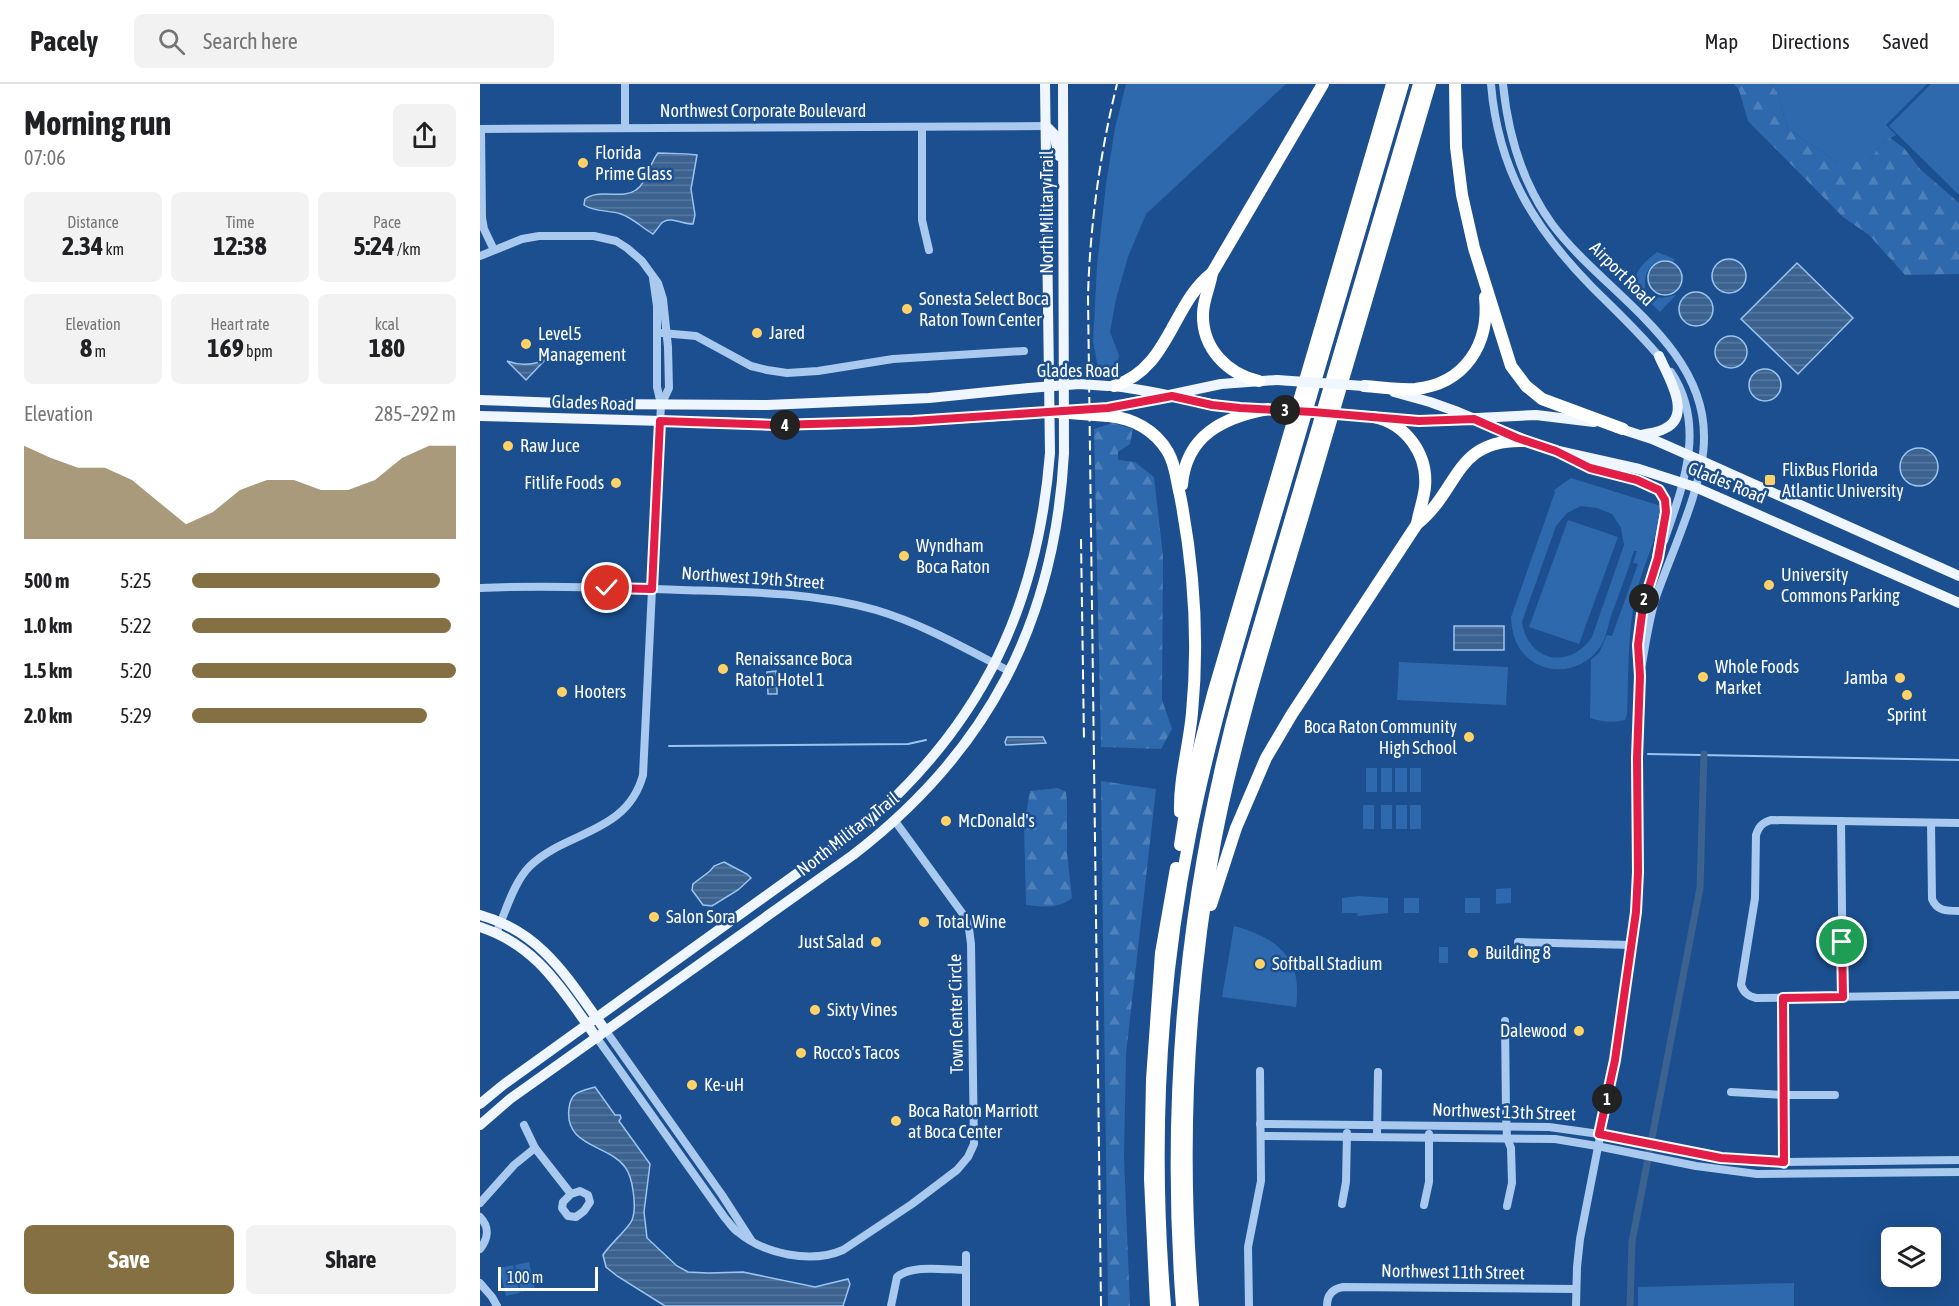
<!DOCTYPE html>
<html lang="en">
<head>
<meta charset="utf-8">
<style>
  :root { --surface:#fff; --page:#f2f2f2; --text:#202124; --muted:#757577; --line:#e0e0e0; --accent:#847042 }
  body { margin:0; font-family:"Asap Condensed",sans-serif; background:var(--page); color:var(--text); height:100vh; display:flex; flex-direction:column; font-size:22px; white-space:nowrap }
  * { box-sizing:border-box; margin:0 }
  p { font-size:20px; color:var(--muted) }
  .icon { flex:none; width:33px; height:33px; fill:none; stroke:currentColor; stroke-width:2; stroke-linecap:round; stroke-linejoin:round }
  .map { position:relative; flex:1; overflow:hidden }
  .side { display:flex; flex-direction:column; background:var(--surface); width:480px }
  .side>* { flex:none }
  .fabs { position:absolute; left:1401px; top:1143px; display:grid; gap:12px }
  .fabs a { display:grid; place-items:center; width:60px; height:60px; border-radius:9px; background:var(--surface); box-shadow:0 6px 24px #0002; font-size:30px }
  .scale { position:absolute; left:18px; bottom:15px; width:100px; box-sizing:border-box; padding-left:6px; border:3px solid #fff; border-top:0; font-size:16px; line-height:21px; white-space:nowrap; color:#fff; -webkit-text-stroke:4px #1b4f8f; paint-order:stroke }
  .pin { position:absolute; display:grid; place-items:center; width:51px; height:51px; color:#fff; margin:-26px; border:3px solid #fff; border-radius:50%; box-shadow:0 2px 6px #0007 }
  .km { position:absolute; width:30px; height:30px; margin:-15px; border-radius:50%; background:#222; color:#fff; font-size:16px; line-height:30px; text-align:center }
  .round { display:grid; place-items:center; flex:none; width:63px; height:63px; border-radius:9px; background:var(--page) }
  .overview { display:flex; align-items:center; justify-content:space-between; height:102px; padding:0 24px }
  h1 { font-size:33px; font-weight:700; line-height:45px }
  .metrics { display:grid; grid-template-columns:repeat(3,1fr); gap:9px; height:102px; padding:6px 24px }
  .metrics div { display:grid; align-content:center; border-radius:9px; background:var(--page); text-align:center }
  .metrics b { font-size:26px; font-weight:700 }
  .metrics small { font-size:16px; font-weight:400 }
  .metrics p { font-size:16px }
  .chart { height:168px; padding:12px 24px }
  .chart p { display:flex; justify-content:space-between }
  .chart svg { width:100%; height:108px; margin-top:6px; fill:var(--accent); opacity:.7 }
  .button { display:flex; gap:12px; margin-top:auto; padding:12px 24px }
  .button a { flex:1; height:69px; border-radius:9px; background:var(--accent); color:#fff; font-size:24px; font-weight:700; line-height:69px; text-align:center }
  .button a+a { background:var(--page); color:var(--text) }
  ul { padding:0 24px; list-style:none; font-size:20px }
  li { display:grid; grid-template-columns:96px 72px 1fr; align-items:center; height:45px }
  li i { height:15px; border-radius:8px; background:var(--accent) }
  header { display:flex; align-items:center; gap:36px; box-sizing:border-box; height:84px; padding:0 30px; background:var(--surface); border-bottom:2px solid var(--line) }
  header strong { font-size:28px }
  nav { display:flex; gap:33px; margin-inline-start:auto; font-size:21px }
  .search { width:420px; height:54px; background:var(--page); display:flex; align-items:center; gap:15px; box-sizing:border-box; padding:0 21px; border-radius:9px; color:var(--muted); font-size:22px }
  main { display:flex; flex:1; min-height:0 }
  .map>svg:first-child { display:block }
  .green { fill:#2e69ad; fill-rule:evenodd }
  .forest { fill:url(#forest-firs) }
  .water { fill:url(#water-rules); stroke:#9cc4f0; stroke-width:1.5 }
  .lines { fill:none; stroke-linecap:round; stroke-linejoin:round }
  .stream { stroke:#9cc4f0; stroke-width:2 }
  .canal { stroke:#3c6290; stroke-width:7 }
  .minor { stroke:#a9c9ee; stroke-width:8 }
  .major { stroke:#f0f6ff; stroke-width:10 }
  .highway { stroke:#fff; stroke-width:12 }
  .rail { stroke:#fff; stroke-width:2; stroke-dasharray:10 4.5; stroke-linecap:butt }
  .major-bridge { stroke:#f0f6ff; stroke-width:10 }
  .highway-bridge { stroke:#fff; stroke-width:12 }
  .route-casing { stroke:#fff; stroke-width:12 }
  .route { stroke:#e11d48; stroke-width:8 }
  .poi-dot { fill:#ffd166; stroke:#1b4f8f; stroke-width:2 }
  .labels { text-anchor:middle; stroke-width:5; stroke-linejoin:round; paint-order:stroke }
  .street-label { font-size:18px; fill:#fff; stroke:#1b4f8f }
  .poi-label { font-size:18px; fill:#fff; stroke:#1b4f8f; text-anchor:start }
</style>
</head>
<body>
<header>
<strong>Pacely</strong>
<div class="search"><svg class="icon" aria-label="search" viewBox="0 0 24 24"><circle cx="10" cy="10" r="6"/><path d="M15 15l6 6"/></svg>Search here</div>
<nav><a>Map</a><a>Directions</a><a>Saved</a></nav>
</header>
<main>
<section class="side">
<div class="overview"><div><h1>Morning run</h1><p>07:06</p></div><a class="round"><svg class="icon" aria-label="share" viewBox="0 0 24 24"><path d="M12 15V3M7 8l5-5 5 5M5 13v7h14v-7"/></svg></a></div>
<div class="metrics">
<div><p>Distance</p><b>2.34<small> km</small></b></div>
<div><p>Time</p><b>12:38</b></div>
<div><p>Pace</p><b>5:24<small> /km</small></b></div>
</div>
<div class="metrics">
<div><p>Elevation</p><b>8<small> m</small></b></div>
<div><p>Heart rate</p><b>169<small> bpm</small></b></div>
<div><p>kcal</p><b>180</b></div>
</div>
<div class="chart"><p><span>Elevation</span>285–292 m</p>
<svg viewBox="0 0 160 44" preserveAspectRatio="none"><path d="M0 44V6L10 11L20 15L30 15L40 20L50 29L60 38L70 33L80 24L90 20L100 20L110 24L120 24L130 20L140 11L150 6L160 6V44z"/></svg>
</div>
<ul>
<li><b>500 m</b>5:25<i style="width:94%"></i></li>
<li><b>1.0 km</b>5:22<i style="width:98%"></i></li>
<li><b>1.5 km</b>5:20<i style="width:100%"></i></li>
<li><b>2.0 km</b>5:29<i style="width:89%"></i></li>
</ul>
<div class="button"><a>Save</a><a>Share</a></div>
</section>
<div class="map">
<svg width="1479" height="1222" viewBox="0 0 1479 1222">
  <defs>
    <pattern id="forest-firs" width="22" height="20" patternUnits="userSpaceOnUse" patternTransform="scale(1.5)"><rect width="22" height="20" fill="#2e69ad"/><path d="M5 1l3.5 6h-7zM16 11l3.5 6h-7z" fill="#4d80b9"/></pattern>
    <pattern id="water-rules" width="6" height="5" patternUnits="userSpaceOnUse" patternTransform="scale(1.5)"><rect width="6" height="5" fill="#3c6290"/><path d="M0 2.5h6" fill="none" stroke="#597aa1"/></pattern>
  </defs>
  <rect width="100%" height="100%" fill="#1b4f8f"/>
  <g class="green">
    <polygon points="646,0 806,0 666,130 648,173 636,215 630,248 639,271 637,284 626,289 618,284 613,257 617,182 626,100 635,44"/>
    <polygon points="1290,0 1447,0 1406,41 1416,51 1403,58 1388,78 1357,78 1308,45 1297,8"/>
    <polygon points="1451,0 1479,0 1479,111 1409,42"/>
    <path d="M 1177,168 L 1195,175 L 1193,178 C 1171,170 1160,193 1167,211 L 1182,214 L 1196,211 L 1180,228 C 1155,203 1143,194 1177,168 Z"/>
    <path d="M 1091,394 L 1181,422 C 1179,450 1166,475 1158,502 C 1147,543 1149,587 1147,630 L 1145,636 C 1133,639 1122,638 1110,634 L 1111,576 L 1119,569 L 1127,551 L 1132,552 L 1158,480 L 1153,479 L 1157,467 L 1154,467 C 1147,489 1139,511 1131,532 C 1128,542 1126,555 1120,563 C 1106,584 1078,592 1055,579 C 1037,568 1032,552 1031,533 L 1075,408 L 1074,406 ZM 1101,422 L 1117,424 L 1132,430 L 1141,444 L 1144,461 L 1112,553 C 1090,586 1048,578 1042,538 L 1076,442 L 1087,429 Z"/>
    <polygon points="1088,436 1138,453 1099,560 1049,543"/>
    <polygon points="919,578 1028,583 1026,621 917,616"/>
    <rect x="886" y="684" width="11" height="24"/>
    <rect x="901" y="684" width="11" height="24"/>
    <rect x="915" y="684" width="12" height="24"/>
    <rect x="930" y="684" width="11" height="24"/>
    <rect x="883" y="721" width="11" height="24"/>
    <rect x="901" y="721" width="11" height="24"/>
    <rect x="916" y="721" width="11" height="24"/>
    <rect x="930" y="721" width="11" height="24"/>
    <polygon points="1031,804 1031,819 1016,820 1016,805"/>
    <polygon points="878,812 908,814 908,829 878,832 877,829 862,829 862,814"/>
    <rect x="924" y="814" width="15" height="15"/>
    <rect x="985" y="814" width="15" height="15"/>
    <path d="M 754,842 C 798,854 823,874 816,923 L 742,913 Z"/>
    <rect x="959" y="863" width="9" height="16"/>
    <polygon points="49,1178 55,1205 41,1208 35,1181"/>
    <polygon points="33,1181 40,1209 26,1212 19,1184"/>
    <polygon points="1314,1199 1314,1222 1158,1222 1158,1203"/>
  </g>
  <g class="forest">
    <polygon points="1254,0 1290,0 1297,8 1308,45 1357,78 1388,78 1403,58 1410,54 1424,64 1440,85 1479,119 1479,190 1425,191 1389,151 1363,133 1268,37 1259,6"/>
    <polygon points="633,339 653,345 650,360 638,368 638,376 655,378 674,393 683,472 682,616 692,645 681,665 621,663 614,345"/>
    <polygon points="621,697 676,705 646,970 644,1074 650,1222 628,1222"/>
    <path d="M 578,704 L 586,708 L 587,719 L 587,769 L 592,814 C 578,825 563,823 546,821 L 544,742 L 550,707 Z"/>
  </g>
  <g class="water">
    <path d="M 178,69 C 183,69 214,70 217,71 L 211,105 L 215,131 L 213,140 C 204,141 191,132 183,138 C 179,141 177,146 173,150 C 162,144 153,134 141,130 C 129,126 114,128 104,121 L 105,115 C 121,104 142,116 156,106 C 167,99 169,80 178,69 Z"/>
    <circle cx="1249" cy="192" r="17"/>
    <circle cx="1185" cy="194" r="17"/>
    <polygon points="1317,179 1373,234 1318,290 1261,235"/>
    <circle cx="1216" cy="225" r="17"/>
    <circle cx="1251" cy="268" r="16"/>
    <path d="M 65,276 L 46,296 L 27,277 C 40,282 53,281 65,276 Z"/>
    <circle cx="1285" cy="301" r="16"/>
    <circle cx="1439" cy="383" r="19"/>
    <rect x="974" y="542" width="50" height="24"/>
    <polygon points="296,587 297,596 294,596 294,601 297,601 297,610 288,610 287,588"/>
    <polygon points="527,653 563,653 566,659 526,661 525,658"/>
    <polygon points="244,778 267,790 271,794 258,806 232,822 223,821 212,806 213,800 230,787 234,782"/>
    <path d="M 115,1003 L 135,1031 L 140,1031 L 141,1034 L 139,1037 L 170,1080 L 164,1128 L 167,1154 L 197,1182 L 208,1188 L 228,1189 L 263,1188 L 335,1203 L 368,1195 L 370,1200 L 363,1222 L 185,1222 L 137,1192 L 126,1183 L 123,1171 C 129,1161 149,1144 152,1136 C 157,1124 153,1093 145,1083 C 128,1060 84,1063 89,1024 C 91,1008 100,1007 115,1003 Z"/>
  </g>
  <g class="lines">
    <g class="stream">
      <polyline points="189,662 428,660 446,656"/>
      <polyline points="1168,670 1479,676"/>
    </g>
    <polyline class="canal" points="1150,1222 1152,1158 1220,804 1224,670"/>
    <g class="minor">
      <polyline points="145,0 145,44"/>
      <path d="M 1011,0 C 1018,85 1053,143 1112,203 C 1136,227 1161,250 1182,276"/>
      <path d="M 1023,0 C 1028,50 1042,99 1072,140 C 1122,207 1224,260 1224,352 C 1225,399 1192,467 1176,513 C 1169,535 1166,557 1162,580"/>
      <polyline points="442,43 442,136 449,166"/>
      <polyline points="0,45 566,42"/>
      <polyline points="1,45 2,134 4,145 14,166"/>
      <polyline points="0,172 42,155 59,152 114,152 136,157 147,164 162,177 178,199 183,215 188,263 189,304 182,319"/>
      <polyline points="182,249 216,252 271,282 287,286 307,289 338,287 413,275 544,267"/>
      <path d="M 1184,457 C 1203,402 1227,342 1191,288"/>
      <path d="M 0,504 C 67,501 134,504 201,506 C 267,508 332,508 396,526 C 443,540 486,565 529,587"/>
      <polyline points="1361,737 1363,913"/>
      <path d="M 1451,739 L 1452,815 C 1457,827 1466,827 1479,827"/>
      <path d="M 1479,739 L 1291,736 C 1282,739 1279,742 1276,751 L 1275,814 L 1261,901 C 1264,909 1268,912 1276,914 L 1479,911"/>
      <path d="M 16,849 C 26,828 33,799 50,782 C 86,747 147,750 163,691 L 181,320 L 177,303 L 177,222 L 173,194"/>
      <polyline points="1038,858 1152,861"/>
      <polyline points="1303,914 1304,1081"/>
      <polyline points="1025,937 1026,1030 1027,1054 1031,1064 1032,1099 1027,1122"/>
      <polyline points="126,947 242,1111 271,1156"/>
      <path d="M 117,954 L 245,1134 C 249,1138 253,1145 258,1148 C 284,1170 331,1180 363,1166 L 432,1120 L 477,1086 L 488,1073 L 494,1060 L 491,860 L 488,837 L 415,737"/>
      <polyline points="1251,1008 1304,1011 1355,1011"/>
      <polyline points="780,1040 1069,1043 1112,1049 1241,1074 1267,1076 1304,1078 1479,1076"/>
      <polyline points="44,1041 55,1064 91,1110 83,1118 82,1124 88,1132 96,1133 104,1127 110,1118 108,1111 100,1107 91,1110"/>
      <polyline points="781,1052 1075,1055 1117,1062 1216,1082 1277,1090 1479,1088"/>
      <polyline points="897,1053 898,988"/>
      <polyline points="0,1119 34,1081 55,1064"/>
      <polyline points="862,1120 866,1098 867,1049"/>
      <polyline points="944,1121 949,1098 949,1050"/>
      <path d="M 0,1133 C 10,1143 8,1155 0,1165"/>
      <polyline points="486,1171 486,1222"/>
      <polyline points="0,1199 12,1213 17,1222"/>
      <path d="M 411,1222 L 417,1193 C 432,1180 466,1186 486,1186"/>
      <polyline points="769,1222 768,1163 781,1097 780,987"/>
      <path d="M 847,1222 C 847,1211 852,1205 863,1203 L 1096,1205"/>
      <polyline points="1096,1222 1097,1183 1100,1155 1135,976 1156,828 1158,788 1157,673 1160,592 1158,553 1164,515 1179,469"/>
    </g>
    <g class="major">
      <polyline points="566,42 574,50 579,72"/>
      <path d="M 631,302 C 681,306 728,324 778,325"/>
      <polyline points="914,308 950,318 978,328 1065,364 1159,385 1215,403 1479,519"/>
      <polyline points="0,316 108,320 287,321 449,314 549,304"/>
      <polyline points="628,324 741,300 797,296"/>
      <polyline points="876,331 939,337 1056,331 1114,338"/>
      <polyline points="0,332 325,341 404,339 549,330"/>
      <polyline points="1135,343 1172,355 1222,377 1479,492"/>
      <path d="M 1161,351 C 1168,349 1177,349 1184,345 C 1214,332 1187,291 1179,272"/>
      <path d="M 1093,375 C 1101,380 1110,384 1119,386 C 1139,392 1186,396 1186,423 L 1177,473"/>
      <path d="M 0,831 C 64,849 89,897 126,947"/>
      <path d="M 0,843 C 59,862 82,907 117,954"/>
      <path d="M 0,1020 L 23,1001 L 387,739 C 503,638 558,521 570,369 L 565,0"/>
      <path d="M 0,1041 L 30,1015 L 373,771 C 507,668 575,539 584,369 L 583,0"/>
    </g>
    <g class="highway">
      <polyline points="975,0 976,63 982,111 994,164 1031,282 1046,302 1062,315 1143,345"/>
      <path d="M 732,189 C 730,203 723,216 723,230 C 722,264 747,290 779,297"/>
      <path d="M 634,302 C 690,284 691,221 732,189 L 843,0"/>
      <path d="M 884,302 C 901,303 918,306 935,305 C 985,300 1010,260 1005,213"/>
      <path d="M 628,332 C 653,334 675,346 688,368 C 696,382 696,396 700,411 C 714,483 719,556 712,629 C 709,662 699,695 700,728"/>
      <path d="M 894,333 C 926,340 948,370 945,403 C 944,415 939,427 937,440"/>
      <path d="M 702,401 C 706,351 744,333 788,325"/>
      <polyline points="700,761 709,704 733,610 912,0"/>
      <path d="M 731,821 L 756,744 L 786,674 L 812,630 L 937,440 C 980,406 974,354 1045,357"/>
      <polyline points="676,1222 670,1095 672,996 681,869 696,784"/>
      <path d="M 685,1222 C 672,1066 679,905 710,751 C 734,630 772,512 807,393 C 846,262 884,131 923,0"/>
      <path d="M 702,1222 C 686,1011 706,801 763,597 L 939,0"/>
      <path d="M 713,1222 C 700,1067 707,911 735,758 C 756,648 790,542 822,435 C 865,290 907,145 950,0"/>
    </g>
    <g class="rail">
      <polyline points="601,455 604,656"/>
      <path d="M 621,1222 L 608,212 C 610,141 620,69 637,0"/>
    </g>
    <g class="major-bridge">
      <polyline points="797,296 884,302"/>
      <polyline points="549,304 599,300 628,302"/>
      <polyline points="788,325 876,331"/>
      <polyline points="604,326 628,324"/>
      <polyline points="549,330 583,327"/>
    </g>
    <polyline class="highway-bridge" points="576,328 628,332"/>
  </g>
  <g class="lines">
    <defs>
      <polyline id="route" points="127,504 172,505 180,337 296,341 433,337 628,324 692,312 732,321 760,324 833,328 939,337 994,335 1037,354 1076,367 1110,384 1157,396 1179,406 1185,416 1186,428 1178,474 1163,522 1158,561 1160,592 1157,674 1158,788 1156,828 1135,976 1119,1050 1241,1074 1304,1078 1303,914 1363,913 1362,858"/>
    </defs>
    <use href="#route" class="route-casing"/>
    <use href="#route" class="route"/>
  </g>
  <g class="poi-dot">
    <circle cx="103" cy="79" r="6"/>
    <circle cx="427" cy="225" r="6"/>
    <circle cx="277" cy="249" r="6"/>
    <circle cx="46" cy="260" r="6"/>
    <circle cx="28" cy="362" r="6"/>
    <rect x="1284" y="390" width="12" height="12" rx="3"/>
    <circle cx="136" cy="399" r="6"/>
    <circle cx="424" cy="472" r="6"/>
    <circle cx="1289" cy="501" r="6"/>
    <circle cx="243" cy="585" r="6"/>
    <circle cx="1223" cy="593" r="6"/>
    <circle cx="1420" cy="594" r="6"/>
    <circle cx="82" cy="608" r="6"/>
    <circle cx="1427" cy="611" r="6"/>
    <circle cx="989" cy="653" r="6"/>
    <circle cx="466" cy="737" r="6"/>
    <circle cx="174" cy="833" r="6"/>
    <circle cx="444" cy="838" r="6"/>
    <circle cx="396" cy="858" r="6"/>
    <circle cx="993" cy="869" r="6"/>
    <circle cx="780" cy="880" r="6"/>
    <circle cx="335" cy="926" r="6"/>
    <circle cx="1099" cy="947" r="6"/>
    <circle cx="321" cy="969" r="6"/>
    <circle cx="212" cy="1001" r="6"/>
    <circle cx="416" cy="1037" r="6"/>
  </g>
  <g class="labels">
    <g class="street-label">
      <text x="283" y="33">Northwest Corporate Boulevard</text>
      <text transform="translate(567 128) rotate(-90)" y="6">North Military Trail</text>
      <text transform="translate(1142 190) rotate(45)" y="6">Airport Road</text>
      <text x="598" y="293">Glades Road</text>
      <text transform="translate(113 319) rotate(2)" y="6">Glades Road</text>
      <text transform="translate(1247 399) rotate(22)" y="6">Glades Road</text>
      <text transform="translate(273 494) rotate(4)" y="6">Northwest 19th Street</text>
      <text transform="translate(368 750) rotate(-38)" y="6">North Military Trail</text>
      <text transform="translate(476 930) rotate(-91)" y="6">Town Center Circle</text>
      <text transform="translate(1024 1028) rotate(2)" y="6">Northwest 13th Street</text>
      <text transform="translate(973 1188) rotate(1)" y="6">Northwest 11th Street</text>
    </g>
    <g class="poi-label">
      <text x="115" y="75">Florida<tspan x="115" dy="21">Prime Glass</tspan></text>
      <text x="439" y="221">Sonesta Select Boca<tspan x="439" dy="21">Raton Town Center</tspan></text>
      <text x="289" y="255">Jared</text>
      <text x="58" y="256">Level5<tspan x="58" dy="21">Management</tspan></text>
      <text x="40" y="368">Raw Juce</text>
      <text x="1302" y="392">FlixBus Florida<tspan x="1302" dy="21">Atlantic University</tspan></text>
      <text x="124" y="405" text-anchor="end">Fitlife Foods</text>
      <text x="436" y="468">Wyndham<tspan x="436" dy="21">Boca Raton</tspan></text>
      <text x="1301" y="497">University<tspan x="1301" dy="21">Commons Parking</tspan></text>
      <text x="255" y="581">Renaissance Boca<tspan x="255" dy="21">Raton Hotel 1</tspan></text>
      <text x="1235" y="589">Whole Foods<tspan x="1235" dy="21">Market</tspan></text>
      <text x="1408" y="600" text-anchor="end">Jamba</text>
      <text x="94" y="614">Hooters</text>
      <text x="1427" y="637" text-anchor="middle">Sprint</text>
      <text x="977" y="649" text-anchor="end">Boca Raton Community<tspan x="977" dy="21">High School</tspan></text>
      <text x="478" y="743">McDonald's</text>
      <text x="186" y="839">Salon Sora</text>
      <text x="456" y="844">Total Wine</text>
      <text x="384" y="864" text-anchor="end">Just Salad</text>
      <text x="1005" y="875">Building 8</text>
      <text x="792" y="886">Softball Stadium</text>
      <text x="347" y="932">Sixty Vines</text>
      <text x="1087" y="953" text-anchor="end">Dalewood</text>
      <text x="333" y="975">Rocco's Tacos</text>
      <text x="224" y="1007">Ke-uH</text>
      <text x="428" y="1033">Boca Raton Marriott<tspan x="428" dy="21">at Boca Center</tspan></text>
    </g>
  </g>
</svg>
<div class="fabs">
<a><svg class="icon" aria-label="layers" viewBox="0 0 24 24"><path d="M12 4l9 5-9 5-9-5zM3 14l9 5 9-5"/></svg></a>
</div>
<div class="scale">100 m</div>
<div class="pin" style="left:1362px;top:858px;background:#1e9e55"><svg class="icon" aria-label="arrive" viewBox="0 0 24 24"><path d="M6 21V4h12l-3 4 3 4H6"/></svg></div>
<div class="pin" style="left:127px;top:504px;background:#d93025"><svg class="icon" aria-label="check" viewBox="0 0 24 24"><path d="M5 12l5 5 9-10"/></svg></div>
<b class="km" style="left:1127px;top:1015px">1</b>
<b class="km" style="left:1164px;top:515px">2</b>
<b class="km" style="left:805px;top:326px">3</b>
<b class="km" style="left:305px;top:341px">4</b>
</div>
</main>
</body>
</html>
